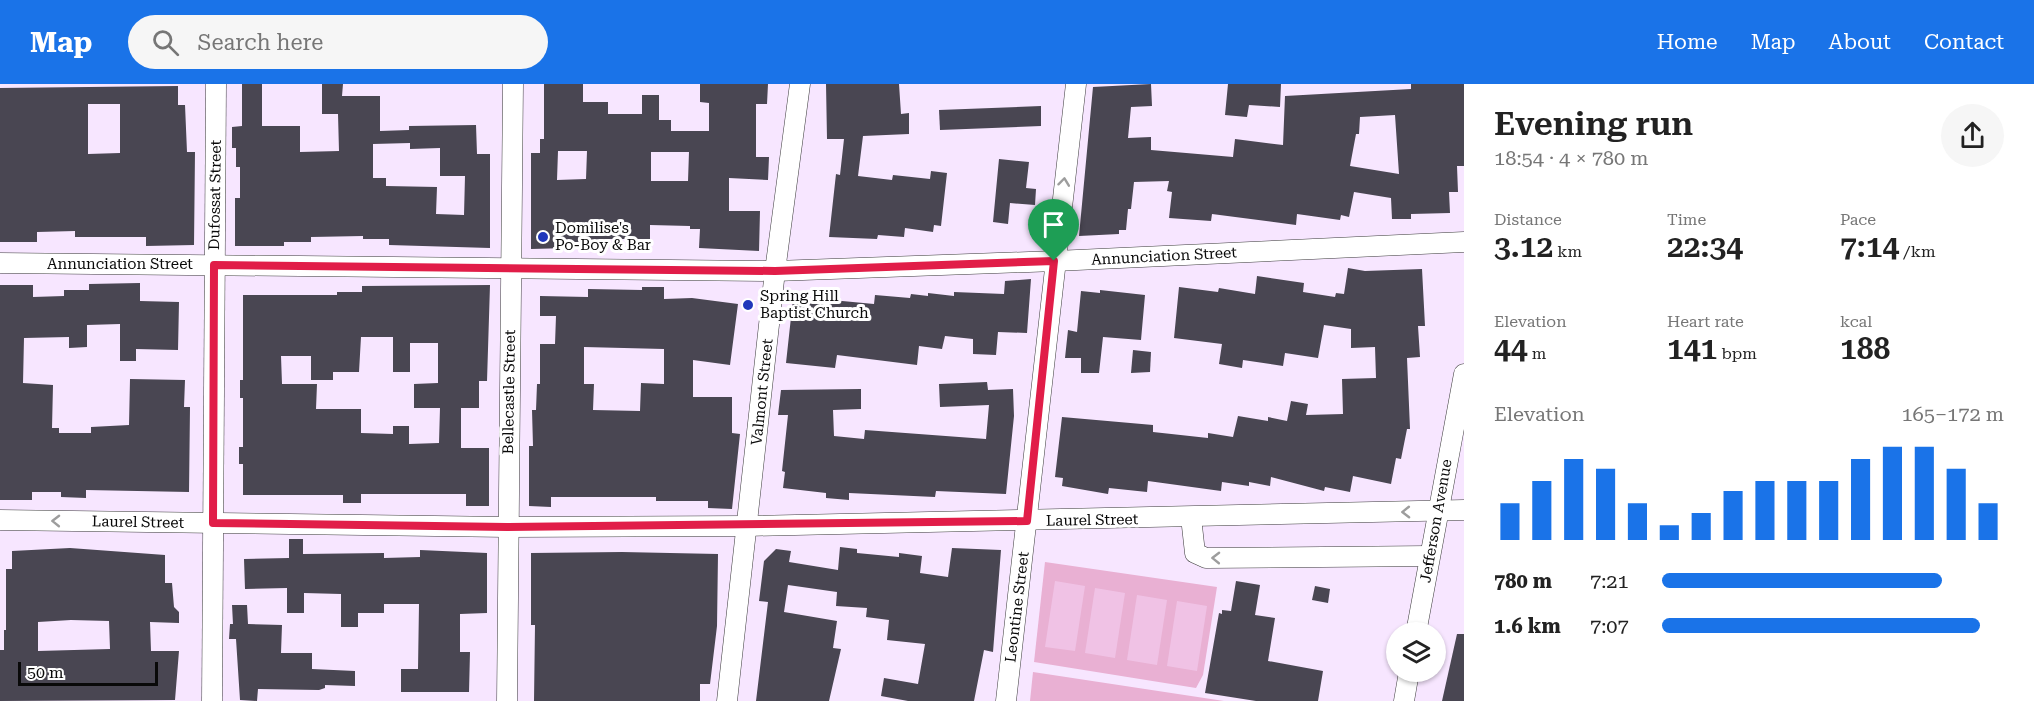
<!DOCTYPE html>
<html lang="en">
<head>
<meta charset="utf-8">
<style>
  :root { --surface:#fff; --page:#f6f6f6; --text:#222; --muted:#767676; --accent:#1a73e8 }
  body { margin:0; font-family:"Roboto Serif",serif; background:var(--page); color:var(--text); height:100vh; display:flex; flex-direction:column; font-size:22px; white-space:nowrap }
  * { box-sizing:border-box; margin:0 }
  p { font-size:20px; color:var(--muted) }
  .icon { flex:none; width:33px; height:33px; fill:none; stroke:currentColor; stroke-width:2; stroke-linecap:round; stroke-linejoin:round }
  .map { position:relative; flex:1; overflow:hidden }
  .side { display:flex; flex-direction:column; background:var(--surface); width:570px }
  .side>* { flex:none }
  .fabs { position:absolute; left:1386px; top:538px; display:grid; gap:12px }
  .fabs a { display:grid; place-items:center; width:60px; height:60px; border-radius:50%; background:var(--surface); box-shadow:0 2px 4px #0004; font-size:30px }
  .scale { position:absolute; left:18px; bottom:15px; width:140px; box-sizing:border-box; padding-left:6px; border:3px solid #090909; border-top:0; font-size:16px; line-height:21px; white-space:nowrap; color:#090909; -webkit-text-stroke:4px #fff; paint-order:stroke }
  .pin { position:absolute; display:grid; place-items:center; width:51px; height:51px; color:#fff; margin:-62px -26px; border-radius:50% 50% 50% 0; rotate:-45deg; box-shadow:0 0 6px #0007 }
  .pin .icon { rotate:45deg }
  .round { display:grid; place-items:center; flex:none; width:63px; height:63px; border-radius:32px; background:var(--page) }
  .head { display:flex; align-items:center; justify-content:space-between; height:102px; padding:0 30px }
  h1 { font-size:33px; font-weight:600; line-height:45px }
  .metrics { display:grid; grid-template-columns:repeat(3,1fr); gap:9px; height:102px; padding:6px 30px }
  .metrics div { display:grid; align-content:center }
  .metrics b { font-size:30px; font-weight:600 }
  .metrics small { font-size:16px; font-weight:400 }
  .metrics p { font-size:16px }
  .chart { height:168px; padding:12px 30px }
  .chart p { display:flex; justify-content:space-between }
  .chart svg { width:100%; height:108px; margin-top:6px; stroke:var(--accent); stroke-width:6 }
  ul { padding:0 30px; list-style:none; font-size:20px }
  li { display:grid; grid-template-columns:96px 72px 1fr; align-items:center; height:45px }
  li i { height:15px; border-radius:8px; background:var(--accent) }
  header { display:flex; align-items:center; gap:36px; box-sizing:border-box; height:84px; padding:0 30px; background:var(--accent); color:#fff }
  header strong { font-size:28px }
  nav { display:flex; gap:33px; margin-inline-start:auto; font-size:21px }
  .search { width:420px; height:54px; background:var(--page); display:flex; align-items:center; gap:15px; box-sizing:border-box; padding:0 21px; border-radius:33px; color:var(--muted); font-size:22px }
  main { display:flex; flex:1; min-height:0 }
  .map>svg:first-child { display:block }
  .green { fill:#e9b0d3 }
  .pitch { fill:#f0c2e5 }
  .building { fill:#494652; fill-rule:evenodd }
  .lines { fill:none; stroke-linecap:round; stroke-linejoin:round }
  .minor-casing { stroke:#3c3c3c; stroke-width:21 }
  .minor { stroke:#fff; stroke-width:20 }
  .oneway { stroke:#9d9d9d }
  .route-casing { stroke:#fff; stroke-width:12 }
  .route { stroke:#e11d48; stroke-width:8 }
  .poi-dot { fill:#2037bb; stroke:#fff; stroke-width:2 }
  .labels { text-anchor:middle; stroke-width:6; stroke-linejoin:round; paint-order:stroke }
  .street-label { font-size:15px; fill:#090909; stroke:#fff }
  .poi-label { font-size:15px; fill:#090909; stroke:#fff; text-anchor:start }
</style>
</head>
<body>
<header>
<strong>Map</strong>
<div class="search"><svg class="icon" aria-label="search" viewBox="0 0 24 24"><circle cx="10" cy="10" r="6"/><path d="M15 15l6 6"/></svg>Search here</div>
<nav><a>Home</a><a>Map</a><a>About</a><a>Contact</a></nav>
</header>
<main>
<div class="map">
<svg width="1464" height="617" viewBox="0 0 1464 617">
  <rect width="100%" height="100%" fill="#f7e6ff"/>
  <g class="green">
    <polygon points="1045,478 1217,503 1203,591 1196,604 1034,578"/>
    <polygon points="1033,588 1224,617 1030,617"/>
  </g>
  <g class="pitch">
    <polygon points="1055,497 1085,502 1075,567 1045,563"/>
    <polygon points="1095,504 1125,509 1115,574 1085,569"/>
    <polygon points="1137,511 1167,516 1157,581 1127,576"/>
    <polygon points="1177,517 1207,522 1197,587 1167,582"/>
  </g>
  <g class="building">
    <path d="M 242,0 L 262,0 L 262,42 L 300,42 L 300,68 L 339,67 L 338,30 L 322,30 L 322,0 L 343,0 L 342,12 L 380,12 L 380,47 L 409,46 L 409,42 L 476,41 L 477,70 L 490,70 L 490,164 L 389,161 L 389,155 L 363,155 L 363,152 L 311,153 L 311,158 L 284,158 L 284,162 L 235,162 L 235,114 L 240,114 L 240,83 L 236,83 L 236,64 L 232,64 L 232,43 L 242,42 ZM 410,59 L 410,65 L 440,64 L 440,92 L 465,92 L 464,131 L 436,130 L 437,103 L 386,102 L 386,94 L 373,94 L 373,60 Z"/>
    <path d="M 544,0 L 583,0 L 583,18 L 608,18 L 608,30 L 642,30 L 642,11 L 659,11 L 659,36 L 671,36 L 671,47 L 709,47 L 709,19 L 700,18 L 700,0 L 768,0 L 767,20 L 756,20 L 756,73 L 769,73 L 768,96 L 729,94 L 729,127 L 760,127 L 759,167 L 699,164 L 700,145 L 690,145 L 690,142 L 650,141 L 650,155 L 607,155 L 606,163 L 531,165 L 531,69 L 540,69 L 540,55 L 544,55 ZM 558,67 L 587,67 L 586,95 L 557,96 ZM 651,68 L 689,68 L 688,97 L 651,97 Z"/>
    <polygon points="826,0 899,0 901,30 909,29 909,50 863,52 858,92 892,96 893,91 930,95 931,87 947,89 941,142 934,141 933,148 905,144 904,153 878,151 877,155 829,153 836,90 840,91 844,55 827,55"/>
    <path d="M 1151,0 L 1152,22 L 1131,23 L 1128,54 L 1151,53 L 1151,66 L 1233,73 L 1235,55 L 1283,61 L 1285,12 L 1411,5 L 1411,0 L 1464,0 L 1464,82 L 1457,82 L 1458,108 L 1449,108 L 1450,129 L 1411,130 L 1411,135 L 1392,135 L 1391,114 L 1354,108 L 1349,133 L 1341,131 L 1340,136 L 1297,130 L 1296,141 L 1212,130 L 1211,137 L 1169,134 L 1172,108 L 1167,107 L 1169,97 L 1134,98 L 1131,125 L 1128,125 L 1126,146 L 1119,146 L 1119,150 L 1079,152 L 1093,3 ZM 1395,31 L 1399,90 L 1350,82 L 1356,50 L 1359,50 L 1360,33 Z"/>
    <polygon points="1228,0 1281,0 1280,23 1249,21 1247,33 1225,31"/>
    <path d="M 178,2 L 178,21 L 185,21 L 187,68 L 195,68 L 194,161 L 146,162 L 146,153 L 75,153 L 75,147 L 37,148 L 37,158 L 0,158 L 0,4 ZM 88,20 L 120,20 L 120,69 L 88,70 Z"/>
    <polygon points="1041,22 1041,42 940,46 939,26"/>
    <polygon points="999,75 1029,78 1026,104 1036,105 1035,121 1010,119 1008,140 993,138"/>
    <polygon points="1348,184 1365,187 1422,185 1425,242 1418,242 1420,273 1407,274 1410,345 1407,345 1401,375 1396,374 1391,400 1353,392 1350,408 1325,403 1324,407 1271,393 1270,402 1249,398 1249,402 1222,398 1221,407 1148,397 1147,408 1109,404 1108,410 1062,402 1063,394 1055,393 1062,333 1153,341 1153,348 1208,354 1208,349 1233,353 1238,332 1268,337 1268,333 1287,337 1291,317 1308,320 1306,331 1343,330 1342,295 1376,294 1375,263 1351,264 1351,245 1324,241 1318,274 1285,269 1283,282 1243,276 1242,284 1219,280 1222,260 1174,254 1179,203 1218,208 1219,204 1255,210 1257,192 1304,199 1303,208 1335,213 1336,209 1344,210"/>
    <polygon points="1031,195 1027,249 998,248 996,271 973,270 973,255 945,252 942,265 919,262 917,281 837,271 835,284 786,279 793,215 820,218 821,215 874,220 875,211 910,214 911,210 928,212 928,209 954,212 954,208 1004,210 1005,197"/>
    <polygon points="140,199 140,217 179,218 178,266 136,265 136,277 120,277 120,240 87,241 87,263 69,264 69,253 24,254 23,299 53,301 52,344 59,344 59,349 91,349 91,343 129,341 130,295 185,296 184,323 190,323 189,408 86,406 86,414 61,413 61,408 32,408 32,416 0,416 0,201 33,201 33,213 64,212 64,206 89,206 89,200"/>
    <path d="M 490,201 L 487,297 L 479,297 L 479,324 L 461,324 L 461,364 L 489,364 L 489,422 L 466,422 L 466,410 L 361,410 L 361,419 L 343,419 L 343,411 L 243,411 L 243,380 L 239,380 L 239,363 L 243,363 L 243,314 L 240,314 L 240,296 L 243,296 L 243,211 L 337,211 L 337,208 L 362,208 L 362,202 ZM 361,253 L 393,253 L 393,288 L 410,288 L 410,259 L 438,259 L 438,299 L 414,300 L 414,324 L 440,324 L 439,359 L 409,360 L 409,342 L 393,342 L 393,350 L 361,349 L 361,325 L 316,325 L 317,300 L 282,300 L 281,272 L 311,272 L 311,296 L 333,296 L 333,288 L 359,288 Z"/>
    <path d="M 642,203 L 664,203 L 664,215 L 692,214 L 738,220 L 730,281 L 693,276 L 693,313 L 732,313 L 732,349 L 740,350 L 732,425 L 708,424 L 708,417 L 656,417 L 656,413 L 551,413 L 551,423 L 529,422 L 529,362 L 533,362 L 532,326 L 536,326 L 537,300 L 540,300 L 540,260 L 555,260 L 556,232 L 540,232 L 540,212 L 588,213 L 588,205 L 642,206 ZM 584,263 L 664,265 L 664,300 L 641,299 L 640,327 L 593,326 L 594,300 L 584,300 Z"/>
    <polygon points="1100,206 1145,211 1141,256 1103,253 1099,289 1081,289 1081,274 1065,274 1068,246 1077,248 1081,207 1100,209"/>
    <polygon points="1133,266 1151,268 1150,288 1131,289"/>
    <polygon points="987,298 988,306 1013,305 1014,332 1006,410 936,407 935,413 849,409 849,416 826,414 826,409 783,404 785,388 782,387 788,331 778,331 781,306 861,305 861,325 833,326 834,352 864,355 865,346 986,355 989,321 940,323 939,300"/>
    <polygon points="289,455 303,455 303,470 384,469 384,474 420,473 420,466 487,469 487,529 460,530 460,568 470,568 469,608 401,608 401,585 418,585 419,520 384,520 384,529 358,529 358,543 341,543 341,510 304,509 304,529 287,529 287,504 245,505 244,475 289,474"/>
    <polygon points="840,463 857,465 857,469 899,473 899,469 922,472 920,489 948,493 952,464 1001,466 993,568 984,566 974,617 908,617 881,612 884,594 918,600 925,560 887,556 889,536 866,533 867,524 836,522 837,508 788,501 784,528 837,537 833,564 841,565 829,617 756,617 768,518 759,517 764,477 776,465 791,467 789,478 838,486"/>
    <path d="M 70,464 L 165,471 L 165,499 L 172,499 L 174,523 L 179,528 L 179,539 L 150,538 L 151,567 L 179,567 L 175,616 L 0,617 L 0,566 L 4,566 L 4,546 L 6,546 L 6,485 L 12,485 L 12,467 ZM 71,536 L 109,537 L 110,565 L 38,567 L 38,538 Z"/>
    <polygon points="622,468 718,470 717,542 710,600 700,600 700,617 534,617 535,541 531,541 531,469"/>
    <polygon points="1236,497 1260,501 1255,531 1275,534 1268,577 1323,587 1318,617 1256,617 1205,609 1219,529 1222,530 1222,526 1231,527"/>
    <polygon points="1315,502 1330,505 1328,519 1312,516"/>
    <polygon points="232,521 247,521 248,540 282,541 281,569 312,569 312,585 355,587 355,602 325,601 325,604 319,606 258,605 257,617 240,616 236,555 229,555 230,540 233,540"/>
    <polygon points="1457,550 1464,550 1464,617 1442,617"/>
  </g>
  <g class="lines">
    <defs>
      <g id="minor">
        <polyline points="0,179 775,187 1055,177 1464,158"/>
        <polyline points="1191,433 1195,469 1206,474 1429,472"/>
        <polyline points="0,436 507,443 747,442 1464,426"/>
        <polyline points="1416,549 1464,290"/>
        <polyline points="212,617 216,0"/>
        <polyline points="507,617 513,0"/>
        <polyline points="727,617 775,187 800,0"/>
        <polyline points="1006,617 1076,0"/>
        <polyline points="1404,617 1409,588"/>
      </g>
    </defs>
    <use href="#minor" class="minor-casing"/>
    <use href="#minor" class="minor"/>
  </g>
  <defs><path id="oneway-chevron" d="M-2-3.5L2.5 0L-2 3.5" fill="none" stroke-width="1.6" stroke-linecap="round" stroke-linejoin="round" transform="scale(1.5)"/></defs>
  <g class="oneway">
    <use href="#oneway-chevron" transform="translate(1064 98) rotate(-83)"/>
    <use href="#oneway-chevron" transform="translate(1406 428) rotate(179)"/>
    <use href="#oneway-chevron" transform="translate(56 437) rotate(-179)"/>
    <use href="#oneway-chevron" transform="translate(1216 474) rotate(-179)"/>
  </g>
  <g class="lines">
    <defs>
      <polygon id="route" points="1054,177 1027,437 507,443 213,439 214,181 775,187"/>
    </defs>
    <use href="#route" class="route-casing"/>
    <use href="#route" class="route"/>
  </g>
  <g class="poi-dot">
    <circle cx="543" cy="153" r="6"/>
    <circle cx="748" cy="221" r="6"/>
  </g>
  <g class="labels">
    <g class="street-label">
      <text transform="translate(215 111) rotate(-89)" y="5">Dufossat Street</text>
      <text transform="translate(1164 172) rotate(-3)" y="5">Annunciation Street</text>
      <text x="120" y="185">Annunciation Street</text>
      <text transform="translate(509 308) rotate(-89)" y="5">Bellecastle Street</text>
      <text transform="translate(762 308) rotate(-84)" y="5">Valmont Street</text>
      <text transform="translate(1092 436) rotate(-1)" y="5">Laurel Street</text>
      <text transform="translate(1436 437) rotate(-80)" y="5">Jefferson Avenue</text>
      <text transform="translate(138 438) rotate(1)" y="5">Laurel Street</text>
      <text transform="translate(1017 523) rotate(-83)" y="5">Leontine Street</text>
    </g>
    <g class="poi-label">
      <text x="555" y="149">Domilise's<tspan x="555" dy="17">Po-Boy &amp; Bar</tspan></text>
      <text x="760" y="217">Spring Hill<tspan x="760" dy="17">Baptist Church</tspan></text>
    </g>
  </g>
</svg>
<div class="fabs">
<a><svg class="icon" aria-label="layers" viewBox="0 0 24 24"><path d="M12 4l9 5-9 5-9-5zM3 14l9 5 9-5"/></svg></a>
</div>
<div class="scale">50 m</div>
<div class="pin" style="left:1054px;top:177px;background:#1e9e55"><svg class="icon" aria-label="arrive" viewBox="0 0 24 24"><path d="M6 21V4h12l-3 4 3 4H6"/></svg></div>
</div>
<section class="side">
<div class="head"><div><h1>Evening run</h1><p>18:54 · 4 × 780 m</p></div><a class="round"><svg class="icon" aria-label="share" viewBox="0 0 24 24"><path d="M12 15V3M7 8l5-5 5 5M5 13v7h14v-7"/></svg></a></div>
<div class="metrics">
<div><p>Distance</p><b>3.12<small> km</small></b></div>
<div><p>Time</p><b>22:34</b></div>
<div><p>Pace</p><b>7:14<small> /km</small></b></div>
</div>
<div class="metrics">
<div><p>Elevation</p><b>44<small> m</small></b></div>
<div><p>Heart rate</p><b>141<small> bpm</small></b></div>
<div><p>kcal</p><b>188</b></div>
</div>
<div class="chart"><p><span>Elevation</span>165–172 m</p>
<svg viewBox="0 0 160 44" preserveAspectRatio="none"><path d="M5 44V29M15 44V20M25 44V11M35 44V15M45 44V29M55 44V38M65 44V33M75 44V24M85 44V20M95 44V20M105 44V20M115 44V11M125 44V6M135 44V6M145 44V15M155 44V29"/></svg>
</div>
<ul>
<li><b>780 m</b>7:21<i style="width:82%"></i></li>
<li><b>1.6 km</b>7:07<i style="width:93%"></i></li>
</ul>
</section>
</main>
</body>
</html>
